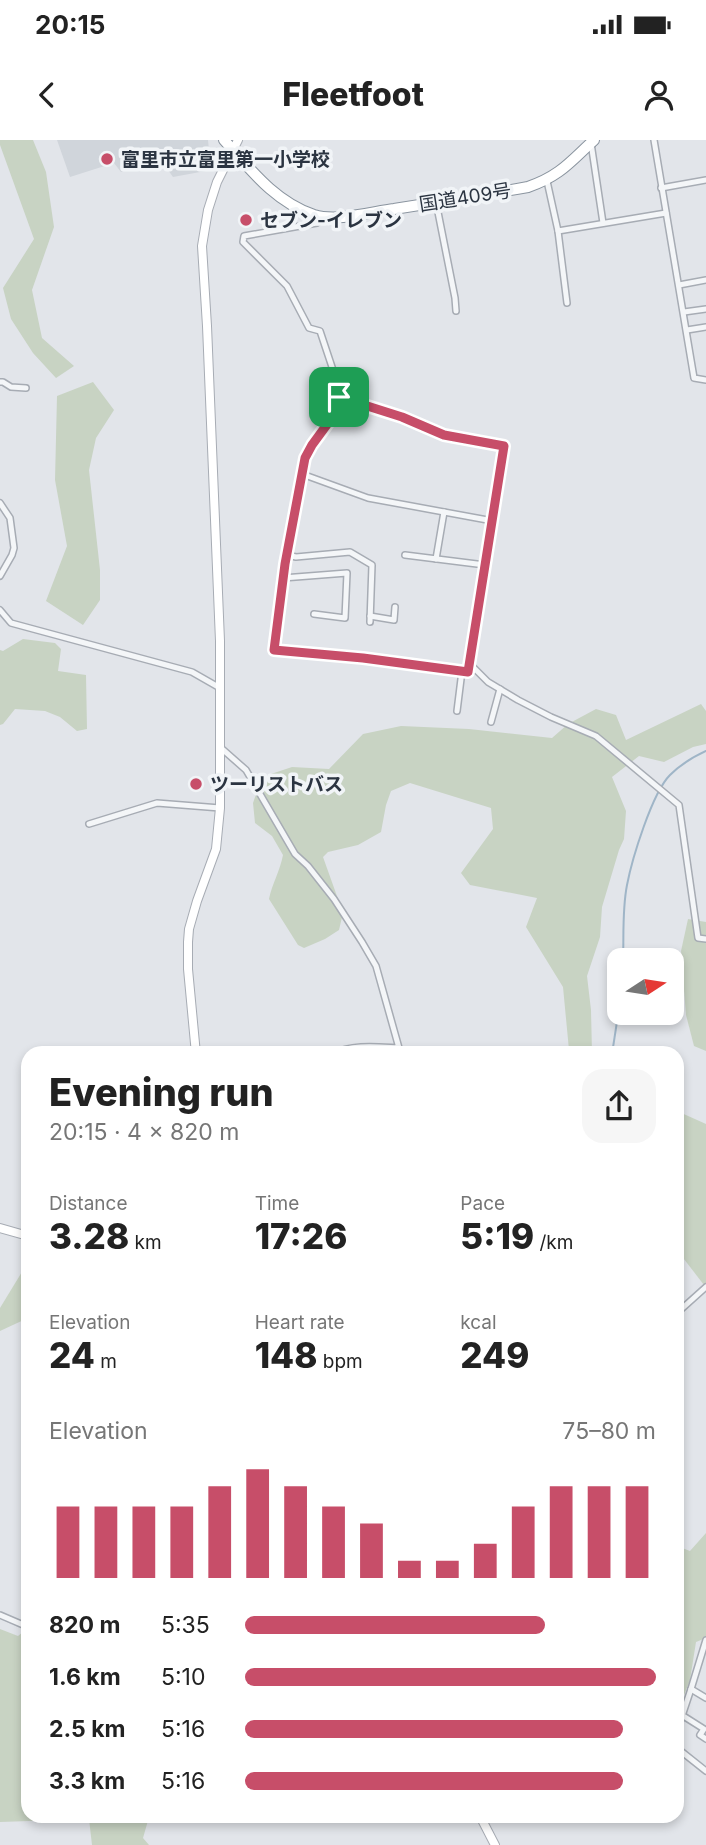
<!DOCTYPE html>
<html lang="en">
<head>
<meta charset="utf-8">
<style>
  :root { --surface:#fff; --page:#f6f6f6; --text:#222; --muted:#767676; --accent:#c74e69 }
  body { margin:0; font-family:Inter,"Noto Sans JP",sans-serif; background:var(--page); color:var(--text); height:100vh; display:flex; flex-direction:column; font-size:26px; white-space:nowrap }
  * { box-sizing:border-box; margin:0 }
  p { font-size:23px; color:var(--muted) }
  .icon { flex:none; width:38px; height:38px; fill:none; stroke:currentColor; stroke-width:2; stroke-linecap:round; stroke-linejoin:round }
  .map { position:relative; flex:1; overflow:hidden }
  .sheet { position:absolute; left:21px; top:906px; width:663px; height:777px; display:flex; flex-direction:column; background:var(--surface); border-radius:21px; box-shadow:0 4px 10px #0003 }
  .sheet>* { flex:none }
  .needle { width:46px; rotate:78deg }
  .fabs { position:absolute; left:607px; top:808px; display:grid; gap:14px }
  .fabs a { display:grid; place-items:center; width:77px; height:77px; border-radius:14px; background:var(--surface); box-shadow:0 4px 10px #0003; font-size:35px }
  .pin { position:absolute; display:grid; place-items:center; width:60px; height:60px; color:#fff; margin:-30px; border-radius:14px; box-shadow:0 4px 10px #0006 }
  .round { display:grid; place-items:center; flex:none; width:74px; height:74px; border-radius:21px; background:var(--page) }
  .summary { display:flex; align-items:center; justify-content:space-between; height:119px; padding:0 28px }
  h1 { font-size:38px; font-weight:800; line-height:52px }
  .stats { display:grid; grid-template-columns:repeat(3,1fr); gap:10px; height:119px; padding:7px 28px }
  .stats div { display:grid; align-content:center }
  .stats b { font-size:35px; font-weight:800 }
  .stats small { font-size:19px; font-weight:400 }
  .stats p { font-size:19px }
  .chart { height:196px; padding:14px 28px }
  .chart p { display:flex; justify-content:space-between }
  .chart svg { width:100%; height:126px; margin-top:7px; stroke:var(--accent); stroke-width:6 }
  ul { padding:0 28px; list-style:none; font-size:23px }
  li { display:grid; grid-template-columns:112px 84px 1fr; align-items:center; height:52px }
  li i { height:18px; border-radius:9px; background:var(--accent) }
  .status { display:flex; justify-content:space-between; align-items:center; height:49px; padding:0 35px; background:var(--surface); direction:ltr }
  .status svg { height:19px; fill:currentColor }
  header { display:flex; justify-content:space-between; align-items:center; height:91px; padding:0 28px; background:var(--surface); font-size:32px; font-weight:800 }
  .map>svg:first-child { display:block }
  .built { fill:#d0d5db }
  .green { fill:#c8d3c3 }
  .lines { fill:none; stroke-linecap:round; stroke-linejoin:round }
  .stream { stroke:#9fb5c7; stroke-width:2 }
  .street-casing { stroke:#a7acb4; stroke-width:8 }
  .secondary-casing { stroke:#a7acb4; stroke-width:10 }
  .highway-casing { stroke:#8a949f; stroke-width:12 }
  .street { stroke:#f4f6f8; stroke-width:5 }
  .secondary { stroke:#fff; stroke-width:8 }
  .highway { stroke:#fff; stroke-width:10 }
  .route-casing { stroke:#fff; stroke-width:14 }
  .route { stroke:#c74e69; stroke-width:9 }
  .poi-dot { fill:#c74e69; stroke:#f1f4f7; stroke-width:2.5 }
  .labels { text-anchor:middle; stroke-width:7; stroke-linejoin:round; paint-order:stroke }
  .poi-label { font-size:19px; font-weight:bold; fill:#2b3441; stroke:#f1f4f7; text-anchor:start }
  .street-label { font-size:19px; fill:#2b3441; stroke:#f1f4f7 }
</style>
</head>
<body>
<div class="status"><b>20:15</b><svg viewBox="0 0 49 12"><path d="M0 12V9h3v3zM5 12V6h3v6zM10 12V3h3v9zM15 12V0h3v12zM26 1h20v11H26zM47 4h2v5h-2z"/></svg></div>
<header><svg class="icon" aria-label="back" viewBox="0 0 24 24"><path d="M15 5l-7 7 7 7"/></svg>Fleetfoot<svg class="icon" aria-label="person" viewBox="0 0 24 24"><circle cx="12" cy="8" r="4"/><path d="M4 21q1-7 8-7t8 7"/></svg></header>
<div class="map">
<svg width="706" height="1705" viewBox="0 0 706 1705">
  <rect width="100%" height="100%" fill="#e2e5ea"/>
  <polygon class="built" points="57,0 208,0 211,30 173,37 158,16 121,32 114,23 70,37"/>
  <g class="green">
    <polygon points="0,0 33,0 46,32 54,87 32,150 42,198 74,226 56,238 33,213 11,179 3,148 34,99 0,5"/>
    <polygon points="93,242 114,270 96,298 89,330 100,430 100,460 83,485 46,461 67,406 55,340 57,256"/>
    <polygon points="23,499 55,503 61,509 58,531 86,535 87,589 77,591 60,577 45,571 15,569 3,584 0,585 0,510 3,511"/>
    <path d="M 701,564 L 706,571 L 706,604 L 693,607 L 664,622 L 639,616 L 612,637 L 626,671 L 624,699 L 619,710 L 602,767 L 600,797 L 587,836 L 591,870 L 592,913 L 568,913 L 569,910 L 563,847 L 526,787 L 537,758 L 470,745 L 461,733 L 493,689 L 491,668 L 410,643 L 391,651 L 386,665 L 381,692 L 358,705 L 328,712 L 323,717 L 343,773 L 339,790 L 325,799 L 304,808 L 298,805 L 269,759 C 272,744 280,731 283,715 L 272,696 L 255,683 L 253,663 L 262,637 L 292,627 L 329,629 L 363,594 L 401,586 L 469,589 L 552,598 L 568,584 L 596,569 L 616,575 L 626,600 Z"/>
    <polygon points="688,779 706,782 706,911 694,906 686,875 681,811"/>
    <polygon points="677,971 706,984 706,1143 704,1145 677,1110"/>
    <polygon points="28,1122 28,1178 0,1191 0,1168"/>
    <polygon points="706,1393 706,1498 696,1502 690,1540 677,1573 677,1406 690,1411"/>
    <polygon points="0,1489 18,1496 23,1492 28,1493 28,1676 149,1677 143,1698 149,1705 92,1705 89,1679 0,1682"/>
  </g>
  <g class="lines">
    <g class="stream">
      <path d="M 623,821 C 624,796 622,770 627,745 C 632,719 652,653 670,635 C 680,625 693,617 706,611"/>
      <polyline points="612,914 620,862"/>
    </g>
    <defs>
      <g id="street">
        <polyline points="654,0 694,238 706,240"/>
        <polyline points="591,3 603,83"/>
        <polyline points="547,41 558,91 567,163"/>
        <polyline points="661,48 706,40"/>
        <polyline points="436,62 455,158 456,171"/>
        <polyline points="323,79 317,83 244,96 243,102 287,146 309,188 320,191 337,242 339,257 334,275 305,318 285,424 274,510 363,518 468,532 504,306 444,295 402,277 339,257"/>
        <polyline points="558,91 666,73"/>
        <polyline points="679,145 706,140"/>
        <polyline points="684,172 706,169"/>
        <polyline points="687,190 706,187"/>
        <polyline points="0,242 3,242 11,247 26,248"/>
        <polyline points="302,334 368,358 493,381"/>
        <polyline points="0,363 10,378 14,408 12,415 0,436"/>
        <polyline points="287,415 296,417 350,412 372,425 370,482"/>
        <polyline points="405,415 485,425"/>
        <polyline points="436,419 444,372"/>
        <polyline points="283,438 347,433 345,478 314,474"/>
        <polyline points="0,470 11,483 192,532 220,548"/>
        <polyline points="370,476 394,480 395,467"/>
        <polyline points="470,524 488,542 518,560 551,577 596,596 679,665 698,798 706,799"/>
        <polyline points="457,571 462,531"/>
        <polyline points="491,582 500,549"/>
        <path d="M 221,608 L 246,630 L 295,714 L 308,726 L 334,759 L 362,802 L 376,826 L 399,908 C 377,907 353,904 332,914"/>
        <polyline points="89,684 157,663 220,668"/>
        <polyline points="677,1173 706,1147"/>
        <polyline points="0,1475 28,1487"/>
        <polyline points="706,1500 691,1549 706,1558"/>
        <polyline points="685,1577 704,1589 700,1595 706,1599"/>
        <polyline points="677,1591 691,1549"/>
        <polyline points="677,1608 706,1631"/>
      </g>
      <g id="secondary">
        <polyline points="196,914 188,829 188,802 189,789 197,761 216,709 220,668 220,501 207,186 202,106 208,70 217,42 238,0"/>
        <polyline points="0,1088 28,1096"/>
        <polyline points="480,1676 495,1705"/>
      </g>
      <path id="highway" d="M 224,0 C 250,29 275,62 314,75 C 337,82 371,72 394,69 C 439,62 483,55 528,47 C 560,36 570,22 594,0"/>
    </defs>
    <use href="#street" class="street-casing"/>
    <use href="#secondary" class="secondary-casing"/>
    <use href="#highway" class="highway-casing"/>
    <use href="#street" class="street"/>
    <use href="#secondary" class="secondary"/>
    <use href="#highway" class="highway"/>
  </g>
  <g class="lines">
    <defs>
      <polygon id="route" points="339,257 402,277 444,295 504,306 468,532 363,518 274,510 285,424 305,318 312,305 334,275"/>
    </defs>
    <use href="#route" class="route-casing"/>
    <use href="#route" class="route"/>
  </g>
  <g class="poi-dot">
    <circle cx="107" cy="19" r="7"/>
    <circle cx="246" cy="80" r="7"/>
    <circle cx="196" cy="644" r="7"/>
  </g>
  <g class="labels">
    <g class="poi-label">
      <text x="121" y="26">富里市立富里第一小学校</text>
      <text x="260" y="87">セブン-イレブン</text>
      <text x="210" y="651">ツーリストバス</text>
    </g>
    <g class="street-label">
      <text transform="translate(465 57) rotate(-9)" y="7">国道409号</text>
    </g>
  </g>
</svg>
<div class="fabs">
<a><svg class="needle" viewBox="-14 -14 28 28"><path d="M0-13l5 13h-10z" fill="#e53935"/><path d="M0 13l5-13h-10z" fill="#767676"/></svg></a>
</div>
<div class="pin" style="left:339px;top:257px;background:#1e9e55"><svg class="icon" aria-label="arrive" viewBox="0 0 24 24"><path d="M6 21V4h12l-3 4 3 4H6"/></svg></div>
<section class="sheet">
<div class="summary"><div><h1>Evening run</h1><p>20:15 · 4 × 820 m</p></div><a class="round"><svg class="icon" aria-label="share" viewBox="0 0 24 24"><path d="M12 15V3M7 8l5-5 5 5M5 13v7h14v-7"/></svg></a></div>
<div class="stats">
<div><p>Distance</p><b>3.28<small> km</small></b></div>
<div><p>Time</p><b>17:26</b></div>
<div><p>Pace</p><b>5:19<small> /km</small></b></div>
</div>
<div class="stats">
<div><p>Elevation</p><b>24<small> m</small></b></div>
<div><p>Heart rate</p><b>148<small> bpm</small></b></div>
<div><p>kcal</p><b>249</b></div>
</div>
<div class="chart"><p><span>Elevation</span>75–80 m</p>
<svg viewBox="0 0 160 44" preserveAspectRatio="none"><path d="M5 44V19M15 44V19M25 44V19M35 44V19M45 44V12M55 44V6M65 44V12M75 44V19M85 44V25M95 44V38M105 44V38M115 44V32M125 44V19M135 44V12M145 44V12M155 44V12"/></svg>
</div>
<ul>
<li><b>820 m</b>5:35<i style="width:73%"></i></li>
<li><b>1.6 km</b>5:10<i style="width:100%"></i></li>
<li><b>2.5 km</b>5:16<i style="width:92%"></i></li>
<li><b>3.3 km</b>5:16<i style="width:92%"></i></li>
</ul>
</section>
</div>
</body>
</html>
